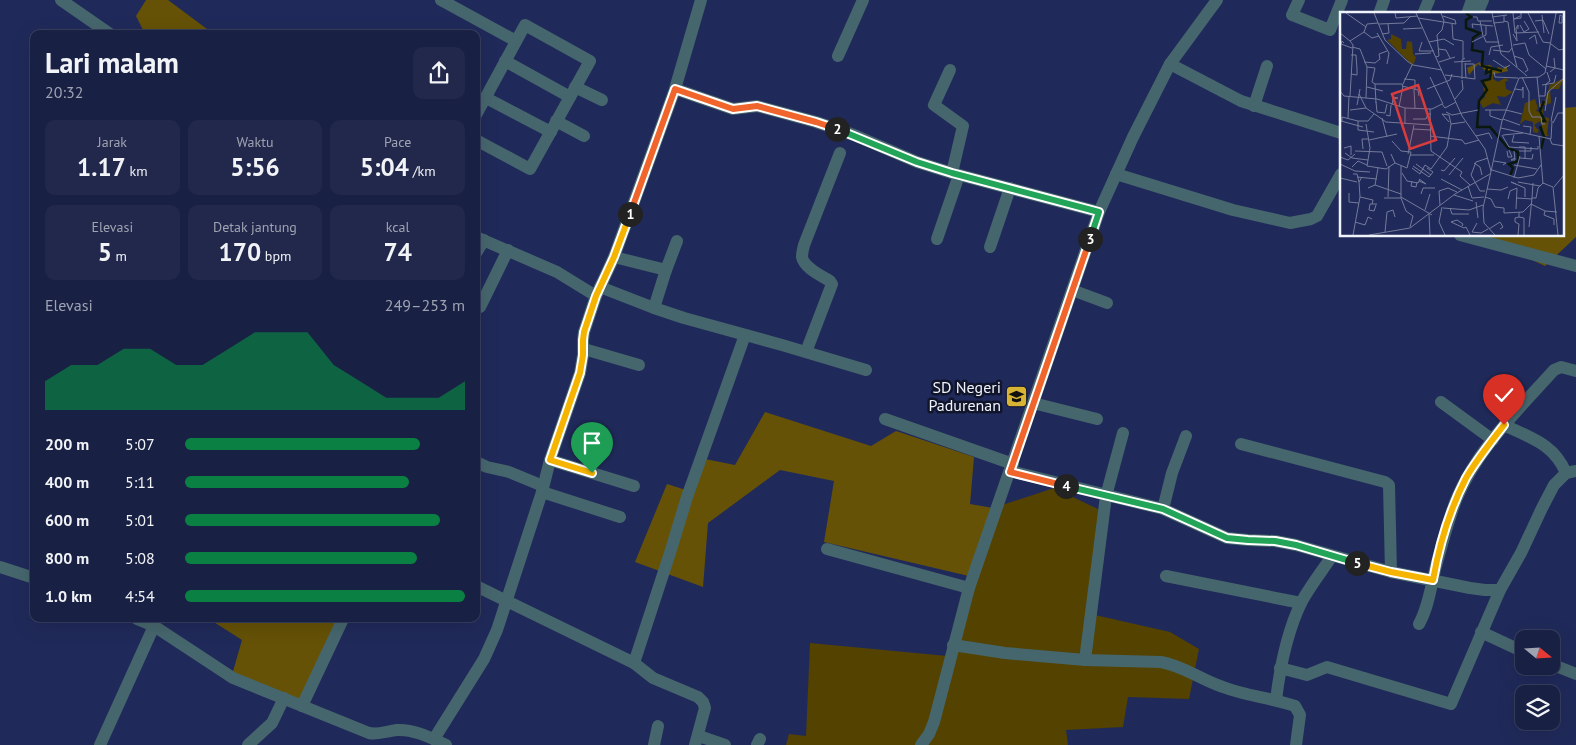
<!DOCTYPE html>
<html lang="id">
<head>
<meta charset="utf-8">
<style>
  :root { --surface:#182044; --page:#21284b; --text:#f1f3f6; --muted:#9fa3b2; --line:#363e5d; --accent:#0b8043 }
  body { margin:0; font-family:"PT Sans",sans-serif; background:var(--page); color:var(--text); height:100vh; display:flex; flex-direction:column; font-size:19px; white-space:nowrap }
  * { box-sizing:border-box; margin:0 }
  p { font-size:16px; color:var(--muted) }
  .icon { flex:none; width:28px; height:28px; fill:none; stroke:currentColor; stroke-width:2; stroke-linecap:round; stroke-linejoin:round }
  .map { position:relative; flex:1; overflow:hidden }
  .drawer { position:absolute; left:30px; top:30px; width:450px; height:592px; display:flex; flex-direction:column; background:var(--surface); border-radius:10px; box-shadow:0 5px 20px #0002,0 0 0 1px var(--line) }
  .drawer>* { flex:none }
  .needle { width:32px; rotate:108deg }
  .tools { position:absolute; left:1515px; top:630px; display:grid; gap:10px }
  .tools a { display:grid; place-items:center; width:45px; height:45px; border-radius:10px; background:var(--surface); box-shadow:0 5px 20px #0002,0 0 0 1px var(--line); font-size:25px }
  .pin { position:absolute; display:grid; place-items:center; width:42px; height:42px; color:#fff; margin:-51px -21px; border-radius:50% 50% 50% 0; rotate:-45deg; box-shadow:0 0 5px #0007 }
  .pin .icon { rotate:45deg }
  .km { position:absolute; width:25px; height:25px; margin:-12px; border-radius:50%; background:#222; color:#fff; font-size:14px; line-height:25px; text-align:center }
  .round { display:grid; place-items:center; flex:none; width:52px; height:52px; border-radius:10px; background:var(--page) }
  .summary { display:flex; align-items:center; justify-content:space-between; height:85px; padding:0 15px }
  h1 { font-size:28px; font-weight:700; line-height:38px }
  .stats { display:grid; grid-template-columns:repeat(3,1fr); gap:8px; height:85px; padding:5px 15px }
  .stats div { display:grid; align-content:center; border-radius:10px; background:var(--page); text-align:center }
  .stats b { font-size:25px; font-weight:700 }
  .stats small { font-size:14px; font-weight:400 }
  .stats p { font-size:14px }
  .chart { height:140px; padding:10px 15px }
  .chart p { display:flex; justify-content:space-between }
  .chart svg { width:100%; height:90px; margin-top:5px; fill:var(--accent); opacity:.7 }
  ul { padding:0 15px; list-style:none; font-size:16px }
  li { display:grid; grid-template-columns:80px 60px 1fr; align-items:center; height:38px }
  li i { height:12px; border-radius:6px; background:var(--accent) }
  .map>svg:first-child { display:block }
  .green { fill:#534200 }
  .forest { fill:#655207 }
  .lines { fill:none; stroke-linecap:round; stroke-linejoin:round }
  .minor { stroke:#46666d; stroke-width:12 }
  .split-1-casing { stroke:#fff; stroke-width:10 }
  .split-2-casing { stroke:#fff; stroke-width:10 }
  .split-3-casing { stroke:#fff; stroke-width:10 }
  .split-4-casing { stroke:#fff; stroke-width:10 }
  .split-5-casing { stroke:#fff; stroke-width:10 }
  .split-6-casing { stroke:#fff; stroke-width:10 }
  .split-1 { stroke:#f5b400; stroke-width:6 }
  .split-2 { stroke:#f0652b; stroke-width:6 }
  .split-3 { stroke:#22a559; stroke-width:6 }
  .split-4 { stroke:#f0652b; stroke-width:6 }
  .split-5 { stroke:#22a559; stroke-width:6 }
  .split-6 { stroke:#f5b400; stroke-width:6 }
  .labels { text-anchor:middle; stroke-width:5; stroke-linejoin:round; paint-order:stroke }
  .poi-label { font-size:16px; fill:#f1f3fa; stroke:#10152b; text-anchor:end }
  .inset-river { fill:none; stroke:#09170d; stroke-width:2.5 }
  .inset-road { fill:none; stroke:#747a9a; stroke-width:1 }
  .view { fill:#d93c3d; fill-opacity:0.15; stroke:#d93c3d; stroke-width:2.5 }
  .inset-edge { fill:none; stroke:#f1f3fa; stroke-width:2.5 }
</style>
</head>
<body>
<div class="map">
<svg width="1576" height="745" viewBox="0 0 1576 745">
  <rect width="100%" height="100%" fill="#202a5a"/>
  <polygon class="green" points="1054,488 1100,510 1095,615 1170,632 1199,649 1189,699 1128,697 1123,727 1066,730 1068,745 786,745 789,734 806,736 810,643 947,656 993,508"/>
  <g class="forest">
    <polygon points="146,0 168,0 211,32 211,34 145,34 136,16"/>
    <polygon points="1576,107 1576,237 1545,266 1506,248 1462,235 1562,235 1562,108"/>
    <polygon points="765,412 871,446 896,431 974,457 970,504 993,508 973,577 824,542 834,481 780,470 708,523 703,587 635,562 667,484 692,492 705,459 735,465"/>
    <polygon points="209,619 340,619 308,707 232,675 242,640"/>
  </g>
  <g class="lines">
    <g class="minor">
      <polyline points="61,0 110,34"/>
      <polyline points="441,0 516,41"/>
      <polyline points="1299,0 1292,15 1330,30 1342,0"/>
      <polyline points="1379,14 1384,0"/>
      <polyline points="1423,14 1429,0"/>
      <polyline points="1467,14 1472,0"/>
      <polyline points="1477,14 1483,0"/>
      <polyline points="838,56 863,0"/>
      <polyline points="505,61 570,97"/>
      <polyline points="1170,64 1241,101 1341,133"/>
      <polyline points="950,70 934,105 963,126 952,173"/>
      <polyline points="575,87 602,100"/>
      <polyline points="675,89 733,109 757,106 816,122 854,135 917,162 952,173 1099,212"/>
      <polyline points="486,98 551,132"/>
      <polyline points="1254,106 1267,66"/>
      <polyline points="476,115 525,25 590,61 530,169 476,140"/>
      <polyline points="556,121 584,136"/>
      <polyline points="1116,174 1233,210 1290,223 1311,219 1317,216 1341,174"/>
      <polyline points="1460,235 1576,266"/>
      <polyline points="476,237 557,272 596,296"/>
      <polyline points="937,239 959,175"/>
      <polyline points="990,247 1010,188"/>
      <polyline points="476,253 484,240"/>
      <polyline points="614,257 666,270 654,308 684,318 782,345 866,370"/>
      <polyline points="666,270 677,241"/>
      <polyline points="600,287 654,308"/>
      <polyline points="1072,290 1107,303"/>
      <polyline points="480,307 508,250"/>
      <polyline points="584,349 639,365"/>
      <path d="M 806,352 L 832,284 L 830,281 C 822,276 804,268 802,257 C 802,253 803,249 804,245 L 840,153"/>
      <polyline points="1441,402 1493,440"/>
      <polyline points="1033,403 1097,419"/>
      <polyline points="885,419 1013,464"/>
      <path d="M 1504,425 C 1531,438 1554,444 1566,473"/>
      <polyline points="1241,444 1385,482 1389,485 1391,572"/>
      <polyline points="550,460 634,486"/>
      <polyline points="476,462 487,467 509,472 543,486"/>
      <polyline points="1010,471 1163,509 1227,538 1248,540 1275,541 1296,545 1391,572 1470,588 1485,590 1500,590"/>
      <polyline points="542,492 620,517"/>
      <polyline points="1163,509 1172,473 1186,436"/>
      <polyline points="827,549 969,588"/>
      <polyline points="0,567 34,578"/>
      <polyline points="1166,576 1301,603"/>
      <polyline points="476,586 634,663"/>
      <path d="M 137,619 L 154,626 L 233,678 L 369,733 C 379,735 387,731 397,730 C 414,729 431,738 446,745"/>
      <path d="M 1419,624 C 1429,606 1431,585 1436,566 C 1442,544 1448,521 1456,500 C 1477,449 1518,410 1554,370 L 1561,367 L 1576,371"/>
      <polyline points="1481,632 1524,652"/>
      <path d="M 953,645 L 1005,653 L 1085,660 L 1161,662 C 1184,666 1201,680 1223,687 C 1246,696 1272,698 1295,706 L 1300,715 L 1296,745"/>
      <polyline points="1085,660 1106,496 1123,433"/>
      <polyline points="1551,664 1576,674"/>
      <polyline points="1280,668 1307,675 1327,667 1451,704 1500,590 1521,553 1542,508 1554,485 1566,473 1576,471"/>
      <path d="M 1276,700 C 1280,667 1287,631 1302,601 C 1311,585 1322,571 1332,556"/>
      <polyline points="302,706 343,619"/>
      <polyline points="699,736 725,745"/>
      <polyline points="434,739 484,659 497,630 542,492 550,460 580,373 583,355 583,340 584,332 596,296 614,257 675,89 701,0"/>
      <polyline points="100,745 154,626"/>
      <polyline points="248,745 272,723 284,698"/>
      <polyline points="654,745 658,726"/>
      <polyline points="695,745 705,708 703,702 698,697 653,678 634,663 670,553 687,497 745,335"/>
      <polyline points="757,745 760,739"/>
      <polyline points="921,745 929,734 934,722 969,588 1099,212 1133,137 1170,64 1217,0"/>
    </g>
  </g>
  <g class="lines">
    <defs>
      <polyline id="split-1" points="592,473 550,460 580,373 583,355 583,340 584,332 596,296 614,257 630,214"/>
      <polyline id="split-2" points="630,214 675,89 733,109 757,106 816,122 837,129"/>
      <polyline id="split-3" points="837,129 917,162 952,173 1099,212 1090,239"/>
      <polyline id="split-4" points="1066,486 1010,472 1090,239"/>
      <polyline id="split-5" points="1066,486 1163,509 1227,538 1248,540 1275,541 1296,545 1357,563"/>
      <path id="split-6" d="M 1357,563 L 1391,572 L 1433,580 C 1439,546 1450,509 1466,478 C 1477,459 1491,442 1504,425"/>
    </defs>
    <use href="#split-1" class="split-1-casing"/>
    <use href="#split-2" class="split-2-casing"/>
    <use href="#split-3" class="split-3-casing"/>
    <use href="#split-4" class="split-4-casing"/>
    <use href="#split-5" class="split-5-casing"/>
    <use href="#split-6" class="split-6-casing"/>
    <use href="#split-1" class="split-1"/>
    <use href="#split-2" class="split-2"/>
    <use href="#split-3" class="split-3"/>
    <use href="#split-4" class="split-4"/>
    <use href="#split-5" class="split-5"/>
    <use href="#split-6" class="split-6"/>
  </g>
  <defs>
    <symbol id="school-square" viewBox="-11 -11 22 22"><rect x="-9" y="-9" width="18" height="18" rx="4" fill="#d8b434" stroke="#10152b"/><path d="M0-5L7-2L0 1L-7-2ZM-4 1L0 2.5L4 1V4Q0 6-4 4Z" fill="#111"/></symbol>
  </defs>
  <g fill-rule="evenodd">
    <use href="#school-square" x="1004" y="384" width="25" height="25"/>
  </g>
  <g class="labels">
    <g class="poi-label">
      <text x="1001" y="393">SD Negeri<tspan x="1001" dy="18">Padurenan</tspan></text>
    </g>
  </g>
  <g transform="translate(1340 12)">
    <rect width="224" height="224" fill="#202a5a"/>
    <path d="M 51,22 L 61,27 L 62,37 L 66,37 L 67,29 L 72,30 L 73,42 L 76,45 L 73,54 L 47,28 L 51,27 ZM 153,62 L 153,67 L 158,70 L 165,66 L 169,68 L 165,70 L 166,77 L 173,80 L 165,85 L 157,84 L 161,93 L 153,91 L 143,96 L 139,89 L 145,85 L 142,69 L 148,69 ZM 224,66 L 219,77 L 210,77 L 211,91 L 202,94 L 204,105 L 209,106 L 207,122 L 209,124 L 205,124 L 200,109 L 194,113 L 199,119 L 197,121 L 193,120 L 193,110 L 185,108 L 180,112 L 185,91 L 195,87 L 198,96 L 196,99 L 200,100 L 200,92 L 205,88 L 210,73 Z" fill="#534200"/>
    <path d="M 140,50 L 141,53 L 150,53 L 157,58 L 158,55 L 163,57 L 166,53 L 168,59 L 150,63 L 138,52 L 129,63 L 127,56 Z" fill="#655207"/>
    <path class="inset-river" d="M 126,1 L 131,5 L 126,8 L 126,16 L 140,21 L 133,26 L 132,38 L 143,40 L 142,54 L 147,55 L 146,61 L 151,59 L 150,67 L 142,69 L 147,78 L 139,89 L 137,115 L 150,115 L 168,136 L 178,140 L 178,149 L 169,152 L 173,156 L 170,164M 147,55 L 162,59M 201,109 L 205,109 L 200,99 L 204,89M 200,114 L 204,125 L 201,137"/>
    <path class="inset-road" d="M 6,1 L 26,15M 34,1 L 45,28 L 67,49 L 73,53 L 102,58M 55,1 L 56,6 L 78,4M 76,1 L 122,104 L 145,137 L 151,159M 152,1 L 161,42 L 187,64M 173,1 L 175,21 L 199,20M 188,1 L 203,30 L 210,31M 202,3 L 204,21M 180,4 L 174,7 L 181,6 L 181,1M 133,5 L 137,5 L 138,9 L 152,9M 152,5 L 167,3M 222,5 L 222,11 L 219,11 L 220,3 L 224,5M 78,6 L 116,12 L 115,8 L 103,4M 140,9 L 143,24M 195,9 L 203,8 L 209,22M 153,11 L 164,10 L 164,3M 39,12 L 64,11 L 71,4M 112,12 L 113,27 L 123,29 L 123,47M 180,13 L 184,20 L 189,17 L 184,9M 133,16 L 132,12 L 153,14M 63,17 L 82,16M 24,20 L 32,26 L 39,24M 0,21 L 10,29 L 24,20 L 27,12 L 38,11M 37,21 L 49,41 L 47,52M 42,22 L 49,21 L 48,12M 173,22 L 177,29 L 176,16 L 178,13 L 178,17M 144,25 L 146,30 L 159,30M 189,27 L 195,23 L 197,32M 82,30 L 79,39 L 94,39M 89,30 L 104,27 L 114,33M 132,30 L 146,23 L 146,14M 4,31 L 2,29 L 1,32 L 12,36M 211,32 L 219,38 L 224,37M 173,33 L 185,31 L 189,43 L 206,57M 12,35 L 20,37 L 27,55 L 26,86M 172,36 L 177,55M 98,37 L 106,38 L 110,46M 153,38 L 169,40 L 172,36 L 168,10 L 164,9M 75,42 L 91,41M 149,43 L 151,35 L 163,33M 174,44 L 183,47 L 188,58 L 185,60M 96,45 L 99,44 L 97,23 L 102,18 L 104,9 L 101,1M 153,48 L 165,56 L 170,53M 24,50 L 35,51 L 40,47 L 39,42 L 47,39M 99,50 L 115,45M 114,50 L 131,49M 125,51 L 126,66M 72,53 L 62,74 L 78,78 L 79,84M 206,54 L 224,58M 27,55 L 35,56 L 32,70 L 35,72 L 36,91M 154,60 L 155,65 L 178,66M 210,60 L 215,56 L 214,46M 11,62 L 17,63 L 17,57 L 16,43 L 11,43M 105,63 L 135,67 L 134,52 L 125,52M 90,65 L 103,92M 182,65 L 189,80 L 189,99 L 192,105 L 201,105 L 202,112 L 205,112M 197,65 L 200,95M 64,67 L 75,68 L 75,78M 122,67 L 122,48 L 125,46M 35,72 L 62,72M 202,73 L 214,71 L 216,63M 27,75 L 43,79M 87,77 L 110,68 L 112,62M 175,77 L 182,78 L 183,75 L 183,86M 74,78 L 75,96M 0,79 L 4,84 L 37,87 L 65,96 L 92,97 L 102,92 L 105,96 L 116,90M 19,82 L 26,96 L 46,110 L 91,113M 10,84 L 13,33 L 10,29M 199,84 L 205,84 L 206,72 L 210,69 L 207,60M 115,87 L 123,77 L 122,68M 36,90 L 37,100 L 45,101 L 47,92M 17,93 L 20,77M 52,93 L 53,87 L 53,85 L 58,86 L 53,87M 59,95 L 63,74M 65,96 L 65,112M 90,97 L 91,139 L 122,160 L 120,164 L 130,173M 10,98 L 26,96M 145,98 L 167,98M 150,98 L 150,104 L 162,108M 166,98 L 182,102M 205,99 L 208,80 L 224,66M 106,100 L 112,103 L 138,98M 46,103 L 50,104 L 51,93M 8,106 L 9,84M 42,106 L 47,125M 73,107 L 86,107 L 88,102 L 91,102M 163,107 L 180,113M 1,109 L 23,115M 2,109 L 2,105 L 18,109 L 18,118 L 34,120M 18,109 L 28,109 L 34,102M 211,109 L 216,85M 109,110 L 102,102 L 109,103 L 111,112M 213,111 L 218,101 L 223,101 L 224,98M 26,112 L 30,136 L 27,154 L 46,157 L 55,151M 183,114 L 191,115 L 190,122M 161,116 L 211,127 L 212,109M 73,117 L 91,118M 162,123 L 169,135 L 198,137 L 198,134M 163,123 L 183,121M 174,123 L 172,130 L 189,131M 90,124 L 122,128 L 125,132 L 139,128M 136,124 L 149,121 L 152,127M 199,124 L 203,172M 210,127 L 212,132 L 224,134M 29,128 L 57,122M 179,135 L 185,135 L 185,147M 4,136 L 11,134 L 11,143M 23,137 L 22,127 L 29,127M 15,139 L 42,140 L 47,154M 167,139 L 168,145 L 172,145 L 169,138M 174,139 L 175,148 L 171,148 L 175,146M 179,139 L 191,139 L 191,135M 5,141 L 12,146 L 28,148M 51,142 L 55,151 L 67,156 L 71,140 L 61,139 L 52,129M 68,142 L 74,113M 70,143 L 94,143M 0,145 L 8,148 L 15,142M 180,146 L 192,147 L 193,142M 154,149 L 166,151 L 163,153M 134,151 L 140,155 L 142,163M 0,152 L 15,159 L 30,160M 76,152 L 91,163M 174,153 L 197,157M 61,154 L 61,186 L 66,199 L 73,204 L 70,215M 73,154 L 89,165 L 93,160 L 87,156M 12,155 L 18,149 L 27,153M 72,156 L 80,162 L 85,153 L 91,157 L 107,135 L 111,112 L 125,110M 101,158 L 104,159 L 115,146M 152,158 L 178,166 L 194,163 L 201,153M 62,161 L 67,169 L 78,171 L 80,167M 13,162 L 17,162 L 19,170 L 22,165M 109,163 L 123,146M 17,165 L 37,167M 0,166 L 17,170M 174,166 L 180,144M 79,167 L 86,172 L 79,169M 101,167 L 122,178M 72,169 L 71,174 L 76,175 L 77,170M 178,170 L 200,174M 176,172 L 171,170 L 185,176 L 185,185M 35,173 L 61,182M 128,174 L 132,186 L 144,185M 213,175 L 218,223M 214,175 L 224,163M 28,176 L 35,173 L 38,156M 147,177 L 161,178 L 168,175M 145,179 L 140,179 L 131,163 L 136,150 L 148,146M 9,181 L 9,190 L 19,191M 81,182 L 83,176 L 95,176M 114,183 L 133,189M 20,185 L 33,188 L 32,192M 48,185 L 49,154M 61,185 L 92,203M 145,185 L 151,187 L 155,195 L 164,196 L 164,201 L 183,200 L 191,192M 44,186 L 61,186M 177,186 L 192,187M 192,186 L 193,171M 168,187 L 170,179 L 177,176M 136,190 L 138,206M 191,192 L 205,199 L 217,200M 36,193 L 34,199 L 29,198 L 30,192 L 37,192M 100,193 L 99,179 L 108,176 L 117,180M 102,195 L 99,210 L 105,223M 103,196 L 129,198 L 143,193M 110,196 L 112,202 L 129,202M 176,197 L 177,176M 85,198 L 90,182M 205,199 L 204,203 L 214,207 L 214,213M 89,202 L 90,223M 179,205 L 184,206 L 184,223M 15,210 L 25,213 L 28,205 L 32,207M 137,211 L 132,220 L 141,221 L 148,217M 122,214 L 123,212 L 117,208 L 111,210 L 124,216 L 126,215 L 130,223M 189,215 L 192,186 L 196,186 L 198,176 L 203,171 L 213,175M 149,217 L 160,210 L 163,215 L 160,217M 45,220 L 47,200 L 53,198 L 55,205M 13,223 L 20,185 L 19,170M 29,223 L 70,216 L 115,182 L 150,162M 155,223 L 144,211 L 143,196 L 162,109 L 179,66 L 199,65 L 205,61 L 216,1M 178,223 L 179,212 L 175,210 L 175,206 L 179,205 L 179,200"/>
    <path class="view" d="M 78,73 L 96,128 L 70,137 L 52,82 Z"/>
    <rect width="224" height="224" class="inset-edge"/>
  </g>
</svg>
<div class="tools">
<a><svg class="needle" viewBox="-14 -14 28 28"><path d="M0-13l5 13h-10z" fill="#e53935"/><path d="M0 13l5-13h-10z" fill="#9fa3b2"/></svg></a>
<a><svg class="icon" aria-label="layers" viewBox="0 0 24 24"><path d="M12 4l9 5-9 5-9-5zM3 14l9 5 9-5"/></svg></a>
</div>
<div class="pin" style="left:592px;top:473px;background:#1e9e55"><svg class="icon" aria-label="arrive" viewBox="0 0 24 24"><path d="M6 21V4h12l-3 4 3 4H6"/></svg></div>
<div class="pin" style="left:1504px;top:425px;background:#d93025"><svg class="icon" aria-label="check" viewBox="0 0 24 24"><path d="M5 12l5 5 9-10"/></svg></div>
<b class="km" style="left:630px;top:214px">1</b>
<b class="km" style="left:837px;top:129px">2</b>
<b class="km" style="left:1090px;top:239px">3</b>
<b class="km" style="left:1066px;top:486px">4</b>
<b class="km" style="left:1357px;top:563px">5</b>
<section class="drawer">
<div class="summary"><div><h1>Lari malam</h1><p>20:32</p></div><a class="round"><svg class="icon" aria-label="share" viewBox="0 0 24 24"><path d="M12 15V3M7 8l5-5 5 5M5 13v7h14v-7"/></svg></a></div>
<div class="stats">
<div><p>Jarak</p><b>1.17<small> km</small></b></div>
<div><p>Waktu</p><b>5:56</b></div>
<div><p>Pace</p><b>5:04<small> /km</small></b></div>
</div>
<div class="stats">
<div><p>Elevasi</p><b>5<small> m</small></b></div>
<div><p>Detak jantung</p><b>170<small> bpm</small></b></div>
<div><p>kcal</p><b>74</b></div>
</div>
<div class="chart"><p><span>Elevasi</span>249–253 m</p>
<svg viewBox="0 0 160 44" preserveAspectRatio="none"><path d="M0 44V30L10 22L20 22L30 14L40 14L50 22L60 22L70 14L80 6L90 6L100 6L110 22L120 30L130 38L140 38L150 38L160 30V44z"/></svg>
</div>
<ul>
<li><b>200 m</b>5:07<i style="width:84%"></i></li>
<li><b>400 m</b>5:11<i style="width:80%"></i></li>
<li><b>600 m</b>5:01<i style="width:91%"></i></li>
<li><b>800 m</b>5:08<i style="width:83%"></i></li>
<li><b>1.0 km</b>4:54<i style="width:100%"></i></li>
</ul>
</section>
</div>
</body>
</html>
